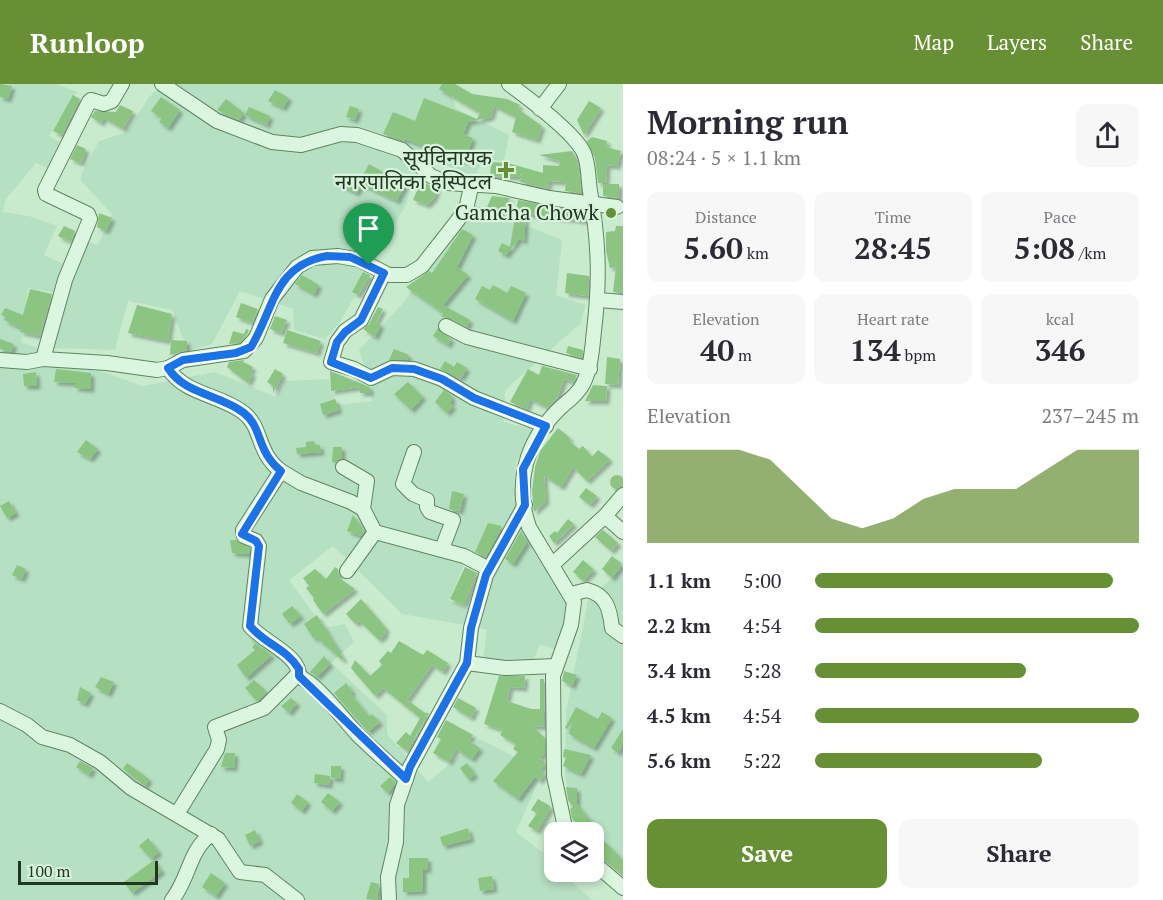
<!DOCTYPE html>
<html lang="en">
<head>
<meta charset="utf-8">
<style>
  :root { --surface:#fff; --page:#f7f7f7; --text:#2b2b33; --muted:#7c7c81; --accent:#678f34 }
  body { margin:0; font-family:"PT Serif","Noto Sans Devanagari",serif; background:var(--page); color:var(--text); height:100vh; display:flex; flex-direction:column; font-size:22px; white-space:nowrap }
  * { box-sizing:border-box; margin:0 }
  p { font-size:20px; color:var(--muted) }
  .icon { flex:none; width:33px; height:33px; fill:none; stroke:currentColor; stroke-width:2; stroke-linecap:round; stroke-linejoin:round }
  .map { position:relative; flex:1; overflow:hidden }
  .panel { display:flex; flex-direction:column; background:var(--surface); width:540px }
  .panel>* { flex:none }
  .buttons { position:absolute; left:544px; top:738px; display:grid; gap:12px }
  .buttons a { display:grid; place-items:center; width:60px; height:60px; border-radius:12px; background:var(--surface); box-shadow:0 3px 9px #0003; font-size:30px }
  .scale { position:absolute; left:18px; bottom:15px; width:140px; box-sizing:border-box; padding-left:6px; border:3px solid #223721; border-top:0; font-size:16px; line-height:21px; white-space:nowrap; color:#223721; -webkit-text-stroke:4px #d7f3db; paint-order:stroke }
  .pin { position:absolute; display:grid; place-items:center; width:51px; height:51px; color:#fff; margin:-62px -26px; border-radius:50% 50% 50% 0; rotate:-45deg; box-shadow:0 0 6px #0007 }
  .pin .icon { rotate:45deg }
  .round { display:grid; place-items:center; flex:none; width:63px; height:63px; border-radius:12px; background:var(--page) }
  .overview { display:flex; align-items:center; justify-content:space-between; height:102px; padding:0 24px }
  h1 { font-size:33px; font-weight:700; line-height:45px }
  .figures { display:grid; grid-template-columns:repeat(3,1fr); gap:9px; height:102px; padding:6px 24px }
  .figures div { display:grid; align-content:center; border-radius:12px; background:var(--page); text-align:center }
  .figures b { font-size:30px; font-weight:700 }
  .figures small { font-size:16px; font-weight:400 }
  .figures p { font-size:16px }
  .chart { height:168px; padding:12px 24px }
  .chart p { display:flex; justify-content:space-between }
  .chart svg { width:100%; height:108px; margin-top:6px; fill:var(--accent); opacity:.7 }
  .button { display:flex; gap:12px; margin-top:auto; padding:12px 24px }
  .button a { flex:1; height:69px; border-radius:12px; background:var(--accent); color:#fff; font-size:24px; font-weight:700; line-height:69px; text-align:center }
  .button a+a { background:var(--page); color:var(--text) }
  ul { padding:0 24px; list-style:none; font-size:20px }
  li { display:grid; grid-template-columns:96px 72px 1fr; align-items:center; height:45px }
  li i { height:15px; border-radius:8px; background:var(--accent) }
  header { display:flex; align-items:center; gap:36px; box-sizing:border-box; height:84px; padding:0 30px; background:var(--accent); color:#fff }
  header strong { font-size:28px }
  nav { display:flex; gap:33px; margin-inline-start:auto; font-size:21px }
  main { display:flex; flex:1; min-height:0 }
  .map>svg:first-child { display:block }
  .farmland { fill:#b6e0c2 }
  .building { fill:#8bc581; filter:url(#shadow) }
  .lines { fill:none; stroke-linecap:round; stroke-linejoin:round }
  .minor-casing { stroke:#5f855e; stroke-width:16 }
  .minor { stroke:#dbf6df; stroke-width:14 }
  .route-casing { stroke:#fff; stroke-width:12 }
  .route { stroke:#1a73e8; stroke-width:8 }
  .poi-dot { fill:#678f34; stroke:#d7f3db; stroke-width:2 }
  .labels { text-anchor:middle; stroke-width:4.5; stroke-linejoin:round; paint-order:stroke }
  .poi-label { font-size:21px; fill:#223721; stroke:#d7f3db; text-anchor:end }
</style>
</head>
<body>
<header>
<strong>Runloop</strong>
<nav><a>Map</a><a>Layers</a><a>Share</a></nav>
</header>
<main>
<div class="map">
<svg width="623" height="816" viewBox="0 0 623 816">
  <defs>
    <filter id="shadow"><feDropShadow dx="3.5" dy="3.5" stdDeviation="1.5" flood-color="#0004"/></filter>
  </defs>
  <rect width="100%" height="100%" fill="#c8ebcd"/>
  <g class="farmland">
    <polygon points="0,0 57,0 77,8 49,52 62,59 49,85 36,79 6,115 3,128 29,132 57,142 44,171 66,181 56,209 28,204 21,258 142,302 215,288 276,313 284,297 329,295 330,306 339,321 372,317 370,297 359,266 404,218 472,120 562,156 556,211 586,221 580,240 505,306 504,338 534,346 516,378 515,398 538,471 565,510 569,527 556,566 540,560 532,580 483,576 487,546 476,543 493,481 465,479 449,516 468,525 465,541 402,530 333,462 289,496 324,544 345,540 354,558 331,579 387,631 387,650 428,698 480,655 543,687 516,748 543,769 550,746 555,754 555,788 561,788 592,816 0,816"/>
    <polygon points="163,0 446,0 457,25 509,51 504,77 483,75 475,93 420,71 406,120 340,238 325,255 294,246 293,225 240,207 212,260 188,267 172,226 128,217 115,266 53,264 63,213 85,157 98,161 112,130 81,97 81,91 99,57 127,48 149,13"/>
    <polygon points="623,483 623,788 594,759 594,748 583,748 573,738 565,689 566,627 588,517"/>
  </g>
  <g class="building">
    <polygon points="0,0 12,2 8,15 0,13"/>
    <polygon points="442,0 455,0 472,10 507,15 520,21 518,25 542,42 537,56 512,48 516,33 494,22 491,33 468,38 463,50 473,54 464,77 405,55 405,57 383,50 393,28 415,37 424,14 477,35 480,29 439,5"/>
    <polygon points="275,6 289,14 283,24 268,17"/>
    <polygon points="73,11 80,15 62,51 53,47"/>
    <polygon points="161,13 180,26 168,44 159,38 162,34 151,27"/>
    <polygon points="226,15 244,29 239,36 217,26"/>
    <polygon points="589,17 601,24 584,51 577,36"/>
    <polygon points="120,21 133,27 123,45 104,34 101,39 91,33 95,27 116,28"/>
    <polygon points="350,22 359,25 355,36 346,33"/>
    <polygon points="249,23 270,32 267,41 245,31"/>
    <polygon points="592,53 607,57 606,63 621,67 617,82 607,81 606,99 598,99 595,74 587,57"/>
    <polygon points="77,61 86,65 81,79 70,75"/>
    <polygon points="572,67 578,78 581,109 565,107 566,98 549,97 548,104 520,98 522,88 519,93 490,92 491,78 508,79 543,89 543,81 559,82 560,77 539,71"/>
    <polygon points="369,80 405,101 397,117 359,99"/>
    <polygon points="338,90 361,101 356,109 334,98"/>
    <polygon points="421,97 437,105 434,114 427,121 413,116"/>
    <polygon points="603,100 619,100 619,114 603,112"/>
    <polygon points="492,112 510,114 503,130 487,123"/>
    <polygon points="518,116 584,128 585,137 526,130 524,157 519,155 506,171 498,167 502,159 510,163"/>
    <polygon points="99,129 112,134 106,147 97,143"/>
    <polygon points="64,142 75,147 71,158 58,152"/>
    <polygon points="616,142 623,142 623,209 613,208 616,183 610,184 606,167 606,148 615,147"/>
    <polygon points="462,145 473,151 457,183 468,191 443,221 470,236 467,243 450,234 441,233 443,229 406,203 429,187 432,189"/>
    <polygon points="363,188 370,191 358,211 352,208"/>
    <polygon points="567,189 589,192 588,212 565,209"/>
    <polygon points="302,191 319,201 314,210 295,200"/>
    <polygon points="493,201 507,209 511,202 526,209 513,237 475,215 482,202 490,206"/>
    <polygon points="30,205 52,210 40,252 20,248 21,244 4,236 6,233 1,231 5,224 23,231"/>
    <polygon points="241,219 258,225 252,239 236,233"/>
    <polygon points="137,221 172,230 168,257 128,249"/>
    <polygon points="378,223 383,225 376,238 381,241 375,253 363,245 369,240"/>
    <polygon points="275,232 287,236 281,249 270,245"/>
    <polygon points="438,244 451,255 448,261 433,252"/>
    <polygon points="246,245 249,246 248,249 240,259 229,260 233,247 244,250"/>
    <polygon points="287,246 321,257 317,269 283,259"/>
    <polygon points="0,255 14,260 11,268 0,265"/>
    <polygon points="171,256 187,257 187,266 170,271"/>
    <polygon points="568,262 583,266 582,274 566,269"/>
    <polygon points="394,265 409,271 407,276 389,276"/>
    <polygon points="607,273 620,275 618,301 605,300"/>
    <polygon points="244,276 243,278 253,283 250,289 253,290 248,299 227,283 229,278"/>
    <polygon points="445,277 454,283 457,278 467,284 461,294 440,285"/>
    <polygon points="542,282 577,291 574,298 564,295 557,315 548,324 530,315 527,325 510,318 528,285 539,291"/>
    <polygon points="56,285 91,289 91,305 75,304 75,299 54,298"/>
    <polygon points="275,285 283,290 273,309 273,302 267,298"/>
    <polygon points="330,287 370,303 370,309 360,309 360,303 331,307"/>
    <polygon points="36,288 37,302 24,302 23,290"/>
    <polygon points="408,298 423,313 411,326 394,310"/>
    <polygon points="593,301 607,302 606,317 585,317"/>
    <polygon points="444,306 451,311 452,316 450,319 453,322 447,329 435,318"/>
    <polygon points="335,315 339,326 323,331 320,320"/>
    <polygon points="558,344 570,354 569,357 579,365 583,362 592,373 598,366 610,375 587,397 573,383 561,403 544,392 546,417 534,428 532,407 535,383 540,367"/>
    <polygon points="86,356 98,365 90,375 77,368"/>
    <polygon points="314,357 315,361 320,361 321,368 297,370 296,364 306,363 306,358"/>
    <polygon points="333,363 342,363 342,374 335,379 332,378"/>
    <circle cx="617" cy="398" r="7"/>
    <polygon points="586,404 597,412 590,421 579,413"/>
    <polygon points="452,407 464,410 460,427 449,425"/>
    <polygon points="9,417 16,429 7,434 0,422"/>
    <polygon points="353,431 364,447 361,452 347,447"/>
    <polygon points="568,435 574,440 554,459 549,452 555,447 557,449"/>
    <polygon points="488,439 502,442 486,473 475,468"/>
    <polygon points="603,446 618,459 611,467 595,453"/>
    <polygon points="521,447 527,458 513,480 505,475"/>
    <polygon points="230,456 236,456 250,464 249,470 232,469"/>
    <polygon points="612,472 622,480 612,494 602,485"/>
    <polygon points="583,476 594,486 583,497 573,488"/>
    <polygon points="17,481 26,485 22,495 12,491"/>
    <polygon points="335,483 338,485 339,494 355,505 323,530 313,516 314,514 306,504 309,502 303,494 315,485 326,495"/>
    <polygon points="465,483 477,489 464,521 450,515"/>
    <polygon points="361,515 386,544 385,550 379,556 359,537 356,540 346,530"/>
    <polygon points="292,522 301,532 290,540 282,530"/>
    <polygon points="317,531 344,575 342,576 316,553 314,555 304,540"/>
    <polygon points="249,554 272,571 246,594 237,581 255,566 252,563 255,560"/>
    <polygon points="399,557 423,571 427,566 448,579 443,588 432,581 407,616 425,629 429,629 407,667 396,659 406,648 410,652 420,634 383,604 375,612 351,584 355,576 370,592 382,581 379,577 388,567 391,569"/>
    <polygon points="324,572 330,580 317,593 310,588"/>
    <polygon points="564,587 577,591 572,602 562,597"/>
    <polygon points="499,592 525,592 524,604 510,603 507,617 531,625 540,625 540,595 544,595 544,643 532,642 545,654 545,669 540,674 545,678 541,686 545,689 540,697 535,693 518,715 493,697 518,668 513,665 516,660 500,651 503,646 484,640"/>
    <polygon points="101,593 114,598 108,610 95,603"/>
    <polygon points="254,596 267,608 257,617 245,604"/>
    <polygon points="346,599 353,608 350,609 369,632 372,630 380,638 368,648 334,609"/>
    <polygon points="80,603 91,609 85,620 77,616"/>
    <polygon points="291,614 297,619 289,629 281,622"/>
    <polygon points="458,614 476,624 471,634 453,623"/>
    <polygon points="576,623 598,635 602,628 612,634 594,664 569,650 572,639 567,645 565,644"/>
    <polygon points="446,636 473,651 469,657 480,664 472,675 456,665 449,678 433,669 441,655 437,653"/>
    <polygon points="623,645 623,660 618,669 611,664"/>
    <polygon points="564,665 591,671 581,690 563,682 566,674 563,673"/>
    <polygon points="225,669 235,669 234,684 221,683"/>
    <polygon points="80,677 93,684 89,691 76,683"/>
    <polygon points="127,679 149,695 145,702 123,685"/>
    <polygon points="467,679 475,691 468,695 460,684"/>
    <polygon points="331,682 341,682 340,695 331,694"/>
    <polygon points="315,690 330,692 329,701 314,699"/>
    <polygon points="390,693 396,698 388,709 380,702"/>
    <polygon points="566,703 577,704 577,720 592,738 583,747 572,734 570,725 573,723 568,716"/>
    <polygon points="328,709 340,718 332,727 321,718"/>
    <polygon points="297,710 308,718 302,727 291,719"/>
    <polygon points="538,715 550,722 550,725 537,747 528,742 537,729 531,726"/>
    <polygon points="468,744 471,755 443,762 440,753"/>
    <polygon points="255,746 260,757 250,762 245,751"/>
    <polygon points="148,754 159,768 151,775 139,762"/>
    <polygon points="604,757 623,776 623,792 594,768"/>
    <polygon points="409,774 428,774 428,786 423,785 423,807 403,808 403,794 409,794"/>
    <polygon points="154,776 162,787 132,809 124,798"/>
    <polygon points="211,789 225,799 216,812 202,803"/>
    <polygon points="492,792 494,805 480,807 478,794"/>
    <polygon points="371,798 379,800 377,816 366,815"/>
  </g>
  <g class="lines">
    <defs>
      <g id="minor">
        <polyline points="162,0 217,37 272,58 301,61 341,50 357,51 402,66 431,92 447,99 496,102 549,114 617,123"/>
        <path d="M 509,0 C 528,14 572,47 583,67 C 589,78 588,95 590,107 C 599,158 600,197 594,247 C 592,266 591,284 583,300 C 576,313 567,317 558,326 C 526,358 514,400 529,443 L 574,518 L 571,541 L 553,592 L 554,692 L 566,748"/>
        <polyline points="540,25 559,0"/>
        <polyline points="384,189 361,236 345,247 337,258 331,278 354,285 371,294 392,284 414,285 442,295 474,314 546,342"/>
        <polyline points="599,216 623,218"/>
        <polyline points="446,242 467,253 590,285"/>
        <polyline points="43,275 65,196 90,135 88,130 46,110 45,106 89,18 91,16 104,20 112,17 122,0"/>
        <polyline points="0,276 27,278 43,275 107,279 157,286 168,284 183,276 244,267 256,254 272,215 297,183 312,174 338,172 360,176 389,191 407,191 422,182 458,136 467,121 471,103"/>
        <path d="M 168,284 C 185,311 220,310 244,329 C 263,344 256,368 281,387"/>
        <polyline points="414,368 403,400 413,410 427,416 427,423 430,428 453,436 442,465"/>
        <polyline points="343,383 367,397 363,425 375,448 464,472 489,485"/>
        <polyline points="605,432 623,448"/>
        <polyline points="553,480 605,432 623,411"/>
        <polyline points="347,487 375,448"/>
        <path d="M 571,510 L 587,506 C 607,511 610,526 612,544 L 623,552"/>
        <polyline points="467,579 505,584 556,582"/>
        <path d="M 299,592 C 300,571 263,558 250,542 L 259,462 L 256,457 L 244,452 L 243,446 L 281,387 L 301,399 L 351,418 L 363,425"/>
        <polyline points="0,627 27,641 42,653 70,661 100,678 131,704 218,755 240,788 265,791 297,816"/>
        <path d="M 177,730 L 217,665 L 219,656 L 215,643 L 264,624 L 296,592 C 313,594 345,637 357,650 C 373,666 390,680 406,695"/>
        <polyline points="594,779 623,804"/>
        <path d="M 172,816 C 190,793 188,768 211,750"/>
        <polyline points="389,816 388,793 396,758 397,721 410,683 467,579 471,544 486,491 525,421"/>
      </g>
    </defs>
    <use href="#minor" class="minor-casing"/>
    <use href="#minor" class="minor"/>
  </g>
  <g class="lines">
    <defs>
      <path id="route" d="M 327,172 L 350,173 L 384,189 L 361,236 L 345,248 L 337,258 L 331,278 L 371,294 L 392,284 L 414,285 L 442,295 L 474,314 L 546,342 L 523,385 L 525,421 L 486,491 L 471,544 L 467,579 L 410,683 L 406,695 L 299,592 L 299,585 C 287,565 265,560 250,542 L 259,462 L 256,457 L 242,450 L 281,387 C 256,367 263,344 244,329 C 220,310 185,311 168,284 L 183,276 L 236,269 L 251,263 C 274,225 274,181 327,172 Z"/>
    </defs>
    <use href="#route" class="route-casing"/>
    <use href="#route" class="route"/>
  </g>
  <g class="poi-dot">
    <path d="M503 77h6v6h6v6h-6v6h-6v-6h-6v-6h6z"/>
    <circle cx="611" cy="129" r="6"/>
  </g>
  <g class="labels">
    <g class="poi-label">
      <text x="492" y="81">सूर्यविनायक<tspan x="492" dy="24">नगरपालिका हस्पिटल</tspan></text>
      <text x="599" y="136">Gamcha Chowk</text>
    </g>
  </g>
</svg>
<div class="buttons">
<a><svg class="icon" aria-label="layers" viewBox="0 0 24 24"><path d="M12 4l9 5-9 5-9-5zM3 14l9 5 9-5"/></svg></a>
</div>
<div class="scale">100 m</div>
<div class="pin" style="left:369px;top:181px;background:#1e9e55"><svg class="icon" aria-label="arrive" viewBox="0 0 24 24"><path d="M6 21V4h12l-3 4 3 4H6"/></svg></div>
</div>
<section class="panel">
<div class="overview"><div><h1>Morning run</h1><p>08:24 · 5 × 1.1 km</p></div><a class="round"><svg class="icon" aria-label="share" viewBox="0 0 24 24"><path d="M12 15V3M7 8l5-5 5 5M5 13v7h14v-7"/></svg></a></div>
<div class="figures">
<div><p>Distance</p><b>5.60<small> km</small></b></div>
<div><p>Time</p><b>28:45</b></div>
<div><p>Pace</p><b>5:08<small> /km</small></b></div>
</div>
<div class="figures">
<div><p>Elevation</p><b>40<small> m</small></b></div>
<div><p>Heart rate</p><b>134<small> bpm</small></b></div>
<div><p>kcal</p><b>346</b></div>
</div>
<div class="chart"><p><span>Elevation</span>237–245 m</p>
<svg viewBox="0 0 160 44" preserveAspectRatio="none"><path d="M0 44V6L10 6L20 6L30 6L40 10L50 22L60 34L70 38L80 34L90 26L100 22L110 22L120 22L130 14L140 6L150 6L160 6V44z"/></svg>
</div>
<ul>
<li><b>1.1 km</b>5:00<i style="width:92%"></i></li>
<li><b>2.2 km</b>4:54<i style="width:100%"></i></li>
<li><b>3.4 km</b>5:28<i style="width:65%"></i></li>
<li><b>4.5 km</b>4:54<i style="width:100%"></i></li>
<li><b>5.6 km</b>5:22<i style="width:70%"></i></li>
</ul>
<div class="button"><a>Save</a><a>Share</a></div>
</section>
</main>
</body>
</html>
